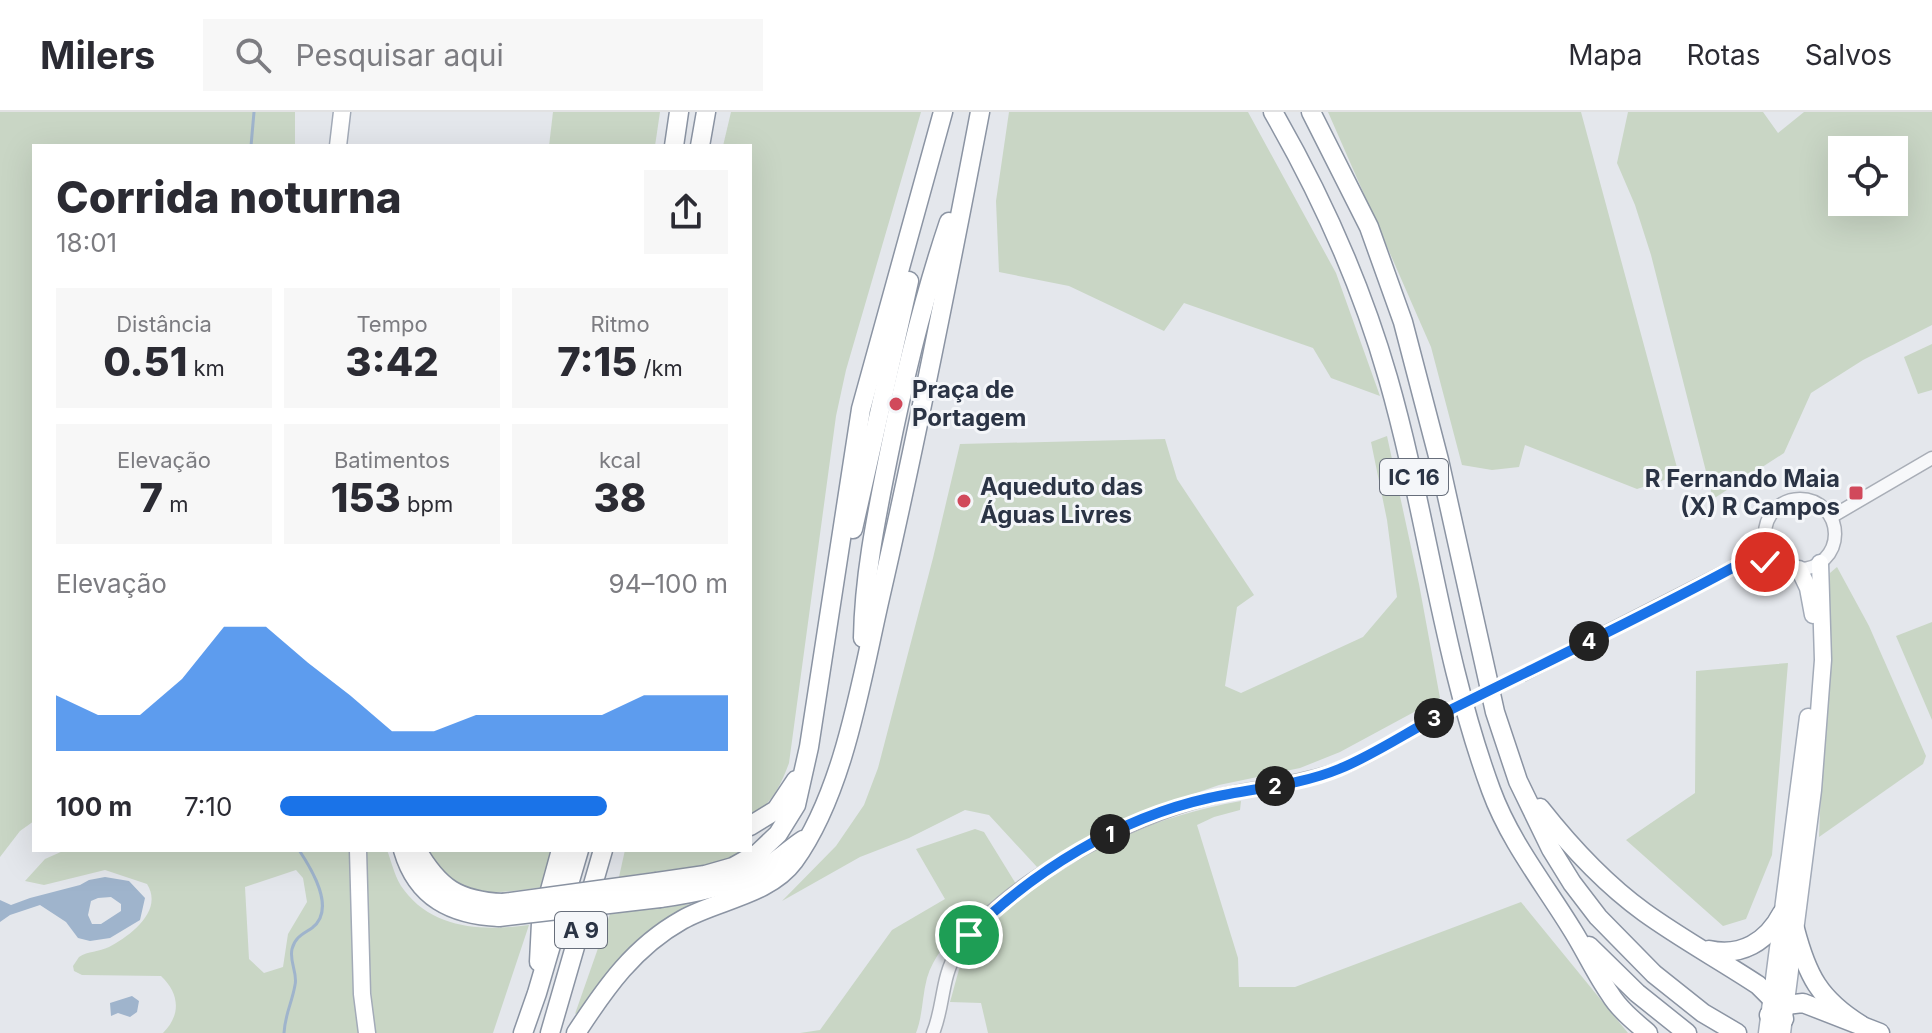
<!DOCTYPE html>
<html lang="pt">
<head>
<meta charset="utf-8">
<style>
  :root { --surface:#fff; --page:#f7f7f7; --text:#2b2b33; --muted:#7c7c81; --line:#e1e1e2; --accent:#1a73e8 }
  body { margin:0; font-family:Inter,sans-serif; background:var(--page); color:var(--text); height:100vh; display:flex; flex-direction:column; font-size:30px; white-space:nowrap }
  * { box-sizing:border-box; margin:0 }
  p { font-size:26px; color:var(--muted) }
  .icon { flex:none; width:44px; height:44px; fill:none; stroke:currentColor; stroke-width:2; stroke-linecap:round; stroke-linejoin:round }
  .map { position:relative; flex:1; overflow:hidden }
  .side { position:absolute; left:32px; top:32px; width:720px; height:708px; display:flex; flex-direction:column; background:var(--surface); border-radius:0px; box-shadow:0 8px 32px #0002 }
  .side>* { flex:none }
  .tools { position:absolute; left:1828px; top:24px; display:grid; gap:16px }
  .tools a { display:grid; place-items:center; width:80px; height:80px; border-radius:0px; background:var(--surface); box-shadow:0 8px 32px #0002; font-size:40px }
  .pin { position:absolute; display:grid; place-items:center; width:68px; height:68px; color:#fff; margin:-34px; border:4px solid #fff; border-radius:50%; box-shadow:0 2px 8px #0007 }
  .km { position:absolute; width:40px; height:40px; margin:-20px; border-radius:50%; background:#222; color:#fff; font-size:22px; line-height:40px; text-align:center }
  .round { display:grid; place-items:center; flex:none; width:84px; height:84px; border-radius:0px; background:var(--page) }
  .summary { display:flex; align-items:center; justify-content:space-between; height:136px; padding:0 24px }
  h1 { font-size:44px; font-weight:800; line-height:60px }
  .metrics { display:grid; grid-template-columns:repeat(3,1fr); gap:12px; height:136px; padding:8px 24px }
  .metrics div { display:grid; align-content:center; border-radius:0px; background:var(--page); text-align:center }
  .metrics b { font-size:40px; font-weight:800 }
  .metrics small { font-size:22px; font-weight:400 }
  .metrics p { font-size:22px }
  .chart { height:224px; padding:16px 24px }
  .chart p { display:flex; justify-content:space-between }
  .chart svg { width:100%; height:144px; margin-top:8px; fill:var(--accent); opacity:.7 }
  ul { padding:0 24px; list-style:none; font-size:26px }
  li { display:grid; grid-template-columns:128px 96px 1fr; align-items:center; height:60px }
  li i { height:20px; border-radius:10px; background:var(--accent) }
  header { display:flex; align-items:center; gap:48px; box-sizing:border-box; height:112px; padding:0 40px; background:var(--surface); border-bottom:2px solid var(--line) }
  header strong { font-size:38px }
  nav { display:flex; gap:44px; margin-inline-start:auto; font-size:28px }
  .search { width:560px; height:72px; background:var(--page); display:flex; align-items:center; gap:20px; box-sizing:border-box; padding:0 28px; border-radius:0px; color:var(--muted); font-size:30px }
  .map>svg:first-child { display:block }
  .green { fill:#c9d6c5; fill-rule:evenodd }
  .water { fill:#9fb4cc; fill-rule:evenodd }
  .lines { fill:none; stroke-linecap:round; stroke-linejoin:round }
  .stream { stroke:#9fb4cc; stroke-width:3 }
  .minor-casing { stroke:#a9aeb7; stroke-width:15 }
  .major-casing { stroke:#a3abb8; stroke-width:19 }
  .highway-casing { stroke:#8b94a3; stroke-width:21 }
  .minor { stroke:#f7f8fa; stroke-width:12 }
  .major { stroke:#fff; stroke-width:16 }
  .highway { stroke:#fff; stroke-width:18 }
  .minor-bridge-casing { stroke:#a9aeb7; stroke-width:15; stroke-linecap:butt }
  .highway-bridge-casing { stroke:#8b94a3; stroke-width:21; stroke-linecap:butt }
  .minor-bridge { stroke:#f7f8fa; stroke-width:12 }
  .highway-bridge { stroke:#fff; stroke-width:18 }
  .route-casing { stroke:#fff; stroke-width:16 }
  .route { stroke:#1a73e8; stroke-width:10 }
  .poi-dot { fill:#d1495b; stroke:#f4f6f9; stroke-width:3 }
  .labels { text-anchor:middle; stroke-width:6; stroke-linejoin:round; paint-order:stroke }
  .shield { fill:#f4f6f9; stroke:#676e7b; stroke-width:2 }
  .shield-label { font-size:22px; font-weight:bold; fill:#2b3445 }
  .poi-label { font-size:24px; font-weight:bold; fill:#2b3445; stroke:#f4f6f9; text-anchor:start }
</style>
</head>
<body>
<header>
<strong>Milers</strong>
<div class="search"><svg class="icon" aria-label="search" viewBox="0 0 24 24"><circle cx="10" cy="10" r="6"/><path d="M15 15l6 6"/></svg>Pesquisar aqui</div>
<nav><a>Mapa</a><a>Rotas</a><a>Salvos</a></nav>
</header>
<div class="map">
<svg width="1932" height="921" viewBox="0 0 1932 921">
  <rect width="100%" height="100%" fill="#e4e7ec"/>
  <g class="green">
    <polygon points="0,0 295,0 295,34 34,34 34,709 20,719 0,745"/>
    <polygon points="553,0 660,0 655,34 549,34"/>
    <path d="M 731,0 L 921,0 L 846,258 L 836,304 L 789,651 C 780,675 772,691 750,706 L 750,34 L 723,34 Z"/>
    <polygon points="1009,0 1248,0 1336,161 1380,284 1331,266 1313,236 1184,191 1164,219 1069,174 999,160 996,89"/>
    <polygon points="1328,0 1581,0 1679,363 1637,377 1525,333 1519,355 1492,358 1462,353 1431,235"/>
    <path d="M 1628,0 L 1763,0 L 1778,21 L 1804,0 L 1932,0 L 1932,213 L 1863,248 L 1811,281 L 1784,341 L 1713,387 L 1651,143 L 1635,93 L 1617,51 ZM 1842,38 L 1894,38 L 1894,90 L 1842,90 Z"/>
    <polygon points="1932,232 1932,278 1918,282 1904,245"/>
    <polygon points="1387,324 1419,472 1440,586 1340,640 1300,656 1219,673 1128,705 1037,755 989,703 965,698 909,726 860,745 782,789 836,734 864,693 878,656 933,446 960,332 1165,327 1177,367 1254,483 1237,495 1225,574 1241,581 1363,525 1397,485 1387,408 1371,330"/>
    <polygon points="1837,455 1869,514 1926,644 1923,652 1819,725 1830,461"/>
    <polygon points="1932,510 1932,608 1896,524"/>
    <polygon points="1788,551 1772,743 1746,807 1723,814 1626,728 1695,681 1696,559"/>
    <path d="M 1241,689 L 1240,698 L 1214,705 L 1197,713 L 1238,846 L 1239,875 L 1295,875 L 1521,790 L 1628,921 L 988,921 L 981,891 L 950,890 C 955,874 959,852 967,838 C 981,816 1005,798 1025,784 C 1097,731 1154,705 1241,689 Z"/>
    <path d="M 975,717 L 984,720 L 1016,772 C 983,799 940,824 927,866 C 922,884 923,903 916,921 L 800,921 L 820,918 L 892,818 L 945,787 L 916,737 Z"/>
    <path d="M 354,738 L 362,921 L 163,921 C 181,903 180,882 161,864 L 82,863 L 74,859 L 73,854 L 79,845 C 88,839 99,840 109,835 C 130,824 164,799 147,772 L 105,758 L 44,773 L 25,769 L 45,747 L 63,739 ZM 296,758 L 303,766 L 307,790 L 288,822 L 283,855 L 264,861 L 249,847 L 245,775 Z"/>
    <path d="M 365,738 L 387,738 C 392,751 395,767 404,778 C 434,818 484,819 529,813 L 493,921 L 373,921 Z"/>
    <path d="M 427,738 L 555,738 L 544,775 C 514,778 468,790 445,765 C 438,757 432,747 427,738 Z"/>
    <polygon points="625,738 749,738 717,751 619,765"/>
    <polygon points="692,792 694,797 586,896 575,902 610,802"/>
  </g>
  <g class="water">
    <path d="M 105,765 L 129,769 L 145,786 L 140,808 L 110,826 L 90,829 L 78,826 L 66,810 L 40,793 L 10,803 L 0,810 L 0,788 L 11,793 L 30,786 L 80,773 L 89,768 ZM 111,785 L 121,792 L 121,799 L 101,812 L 92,812 L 88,803 L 91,789 L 98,786 Z"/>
    <polygon points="132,884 139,889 137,900 130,905 118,901 111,904 110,891"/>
  </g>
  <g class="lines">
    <g class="stream">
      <polyline points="251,34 254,0"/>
      <path d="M 284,921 C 285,902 292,891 295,873 C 298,861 289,850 292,837 C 295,825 303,822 312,816 C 337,797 311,756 299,738"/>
    </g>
    <defs>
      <g id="minor">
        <circle cx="1800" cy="422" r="35"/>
        <polyline points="1831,405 1932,346"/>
        <polyline points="1734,455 1764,422"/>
        <polyline points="1524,562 1734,455 1757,450 1778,449"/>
        <path d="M 933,921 C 944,895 941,865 957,840 C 998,772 1130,706 1206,687 C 1249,675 1293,673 1336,658 C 1368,647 1411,618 1443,601"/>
      </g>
      <g id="major">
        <polyline points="338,34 342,0"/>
        <polyline points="1799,457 1808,476 1813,503"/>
        <polyline points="358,738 362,882 367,921"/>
        <polyline points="1767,921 1808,605"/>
        <polyline points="1782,921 1813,678 1823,548 1820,451"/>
      </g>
      <g id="highway">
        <path d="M 1273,0 C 1322,85 1361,172 1388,266 C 1427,402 1442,545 1491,678 C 1510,730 1545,773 1573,819 C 1586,840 1596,862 1610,882 C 1619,897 1635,910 1648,921"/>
        <polyline points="1311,0 1369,115 1403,210 1439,348 1495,600 1518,669 1551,737 1572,771 1598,805 1654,862 1703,901 1737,921"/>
        <polyline points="674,34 679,0"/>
        <polyline points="700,34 706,0"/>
        <polyline points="853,417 909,169"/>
        <path d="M 863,526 C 864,465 876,406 888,346 C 904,266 923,187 949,110"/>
        <path d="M 1540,696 C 1570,734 1604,771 1644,800 C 1680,826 1720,848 1758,873 L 1771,886 L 1784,907"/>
        <polyline points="750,714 776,698 796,668"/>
        <path d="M 403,738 C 417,786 452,803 499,805"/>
        <path d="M 417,738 C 439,776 458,789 503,791"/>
        <polyline points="657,770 705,763 733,755 758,741 778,722 796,693 809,635 861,297 943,0"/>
        <path d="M 660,786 C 696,781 729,774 762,757 C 777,750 789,737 803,728"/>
        <path d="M 1795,817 C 1807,863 1819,887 1861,913"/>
        <polyline points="1589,834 1637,881 1687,921"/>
        <path d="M 1709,838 C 1741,845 1767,830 1782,801"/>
        <polyline points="539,850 541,811 561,738"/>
        <polyline points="1769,903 1786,893 1803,891 1880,921"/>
        <polyline points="523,921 537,881 579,738"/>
        <polyline points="550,921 603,738"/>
        <path d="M 576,921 C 606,875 634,835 682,808 C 717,788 769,783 794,749 C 844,680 861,569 880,486 C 917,325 949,163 980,0"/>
      </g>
    </defs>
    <use href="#minor" class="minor-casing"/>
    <use href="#major" class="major-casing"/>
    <use href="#highway" class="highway-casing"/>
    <use href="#minor" class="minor"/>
    <use href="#major" class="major"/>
    <use href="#highway" class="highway"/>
    <defs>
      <polyline id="minor-bridge" points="1443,601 1524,562"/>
      <g id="highway-bridge">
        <polyline points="503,791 657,770"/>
        <polyline points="499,805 660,786"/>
      </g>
    </defs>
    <use href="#minor-bridge" class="minor-bridge-casing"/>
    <use href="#highway-bridge" class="highway-bridge-casing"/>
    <use href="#minor-bridge" class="minor-bridge"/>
    <use href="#highway-bridge" class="highway-bridge"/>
  </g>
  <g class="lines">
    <defs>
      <path id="route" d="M 969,823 C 1033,759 1119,706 1209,686 C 1252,676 1298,674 1339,657 C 1376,642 1410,618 1446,600 C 1542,552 1640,506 1734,455 L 1765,450"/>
    </defs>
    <use href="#route" class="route-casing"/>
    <use href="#route" class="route"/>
  </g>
  <g class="poi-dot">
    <circle cx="896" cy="292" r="8"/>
    <rect x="1848" y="373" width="16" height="16" rx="4"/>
    <circle cx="964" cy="389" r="8"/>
  </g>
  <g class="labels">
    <g class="shield">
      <rect x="1380" y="347" width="68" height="36" rx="6"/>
      <rect x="555" y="800" width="52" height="36" rx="6"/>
    </g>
    <g class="shield-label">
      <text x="1414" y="373">IC 16</text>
      <text x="581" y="826">A 9</text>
    </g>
    <g class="poi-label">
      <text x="912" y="286">Praça de<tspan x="912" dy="28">Portagem</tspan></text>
      <text x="1840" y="375" text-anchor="end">R Fernando Maia<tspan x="1840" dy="28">(X) R Campos</tspan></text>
      <text x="980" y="383">Aqueduto das<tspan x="980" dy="28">Águas Livres</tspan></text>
    </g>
  </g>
</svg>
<div class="tools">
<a><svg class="icon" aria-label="locate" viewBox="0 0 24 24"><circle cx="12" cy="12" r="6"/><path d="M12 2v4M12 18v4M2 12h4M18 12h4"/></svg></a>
</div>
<div class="pin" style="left:969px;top:823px;background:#1e9e55"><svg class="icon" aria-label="arrive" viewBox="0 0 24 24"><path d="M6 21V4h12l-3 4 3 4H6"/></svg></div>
<div class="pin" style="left:1765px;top:450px;background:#d93025"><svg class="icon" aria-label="check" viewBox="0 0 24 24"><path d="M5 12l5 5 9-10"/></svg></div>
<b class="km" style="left:1110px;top:722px">1</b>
<b class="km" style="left:1275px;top:674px">2</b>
<b class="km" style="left:1434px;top:606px">3</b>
<b class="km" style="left:1589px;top:529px">4</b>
<section class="side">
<div class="summary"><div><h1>Corrida noturna</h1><p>18:01</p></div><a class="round"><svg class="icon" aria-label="share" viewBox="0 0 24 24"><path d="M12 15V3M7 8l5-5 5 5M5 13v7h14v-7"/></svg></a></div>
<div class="metrics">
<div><p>Distância</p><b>0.51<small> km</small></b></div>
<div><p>Tempo</p><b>3:42</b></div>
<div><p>Ritmo</p><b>7:15<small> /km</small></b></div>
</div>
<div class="metrics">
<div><p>Elevação</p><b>7<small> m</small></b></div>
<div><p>Batimentos</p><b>153<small> bpm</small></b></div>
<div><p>kcal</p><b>38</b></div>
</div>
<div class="chart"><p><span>Elevação</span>94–100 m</p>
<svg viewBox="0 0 160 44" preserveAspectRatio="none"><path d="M0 44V27L10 33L20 33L30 22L40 6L50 6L60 17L70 27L80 38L90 38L100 33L110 33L120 33L130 33L140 27L150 27L160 27V44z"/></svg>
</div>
<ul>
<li><b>100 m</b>7:10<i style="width:73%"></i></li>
</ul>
</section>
</div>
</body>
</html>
